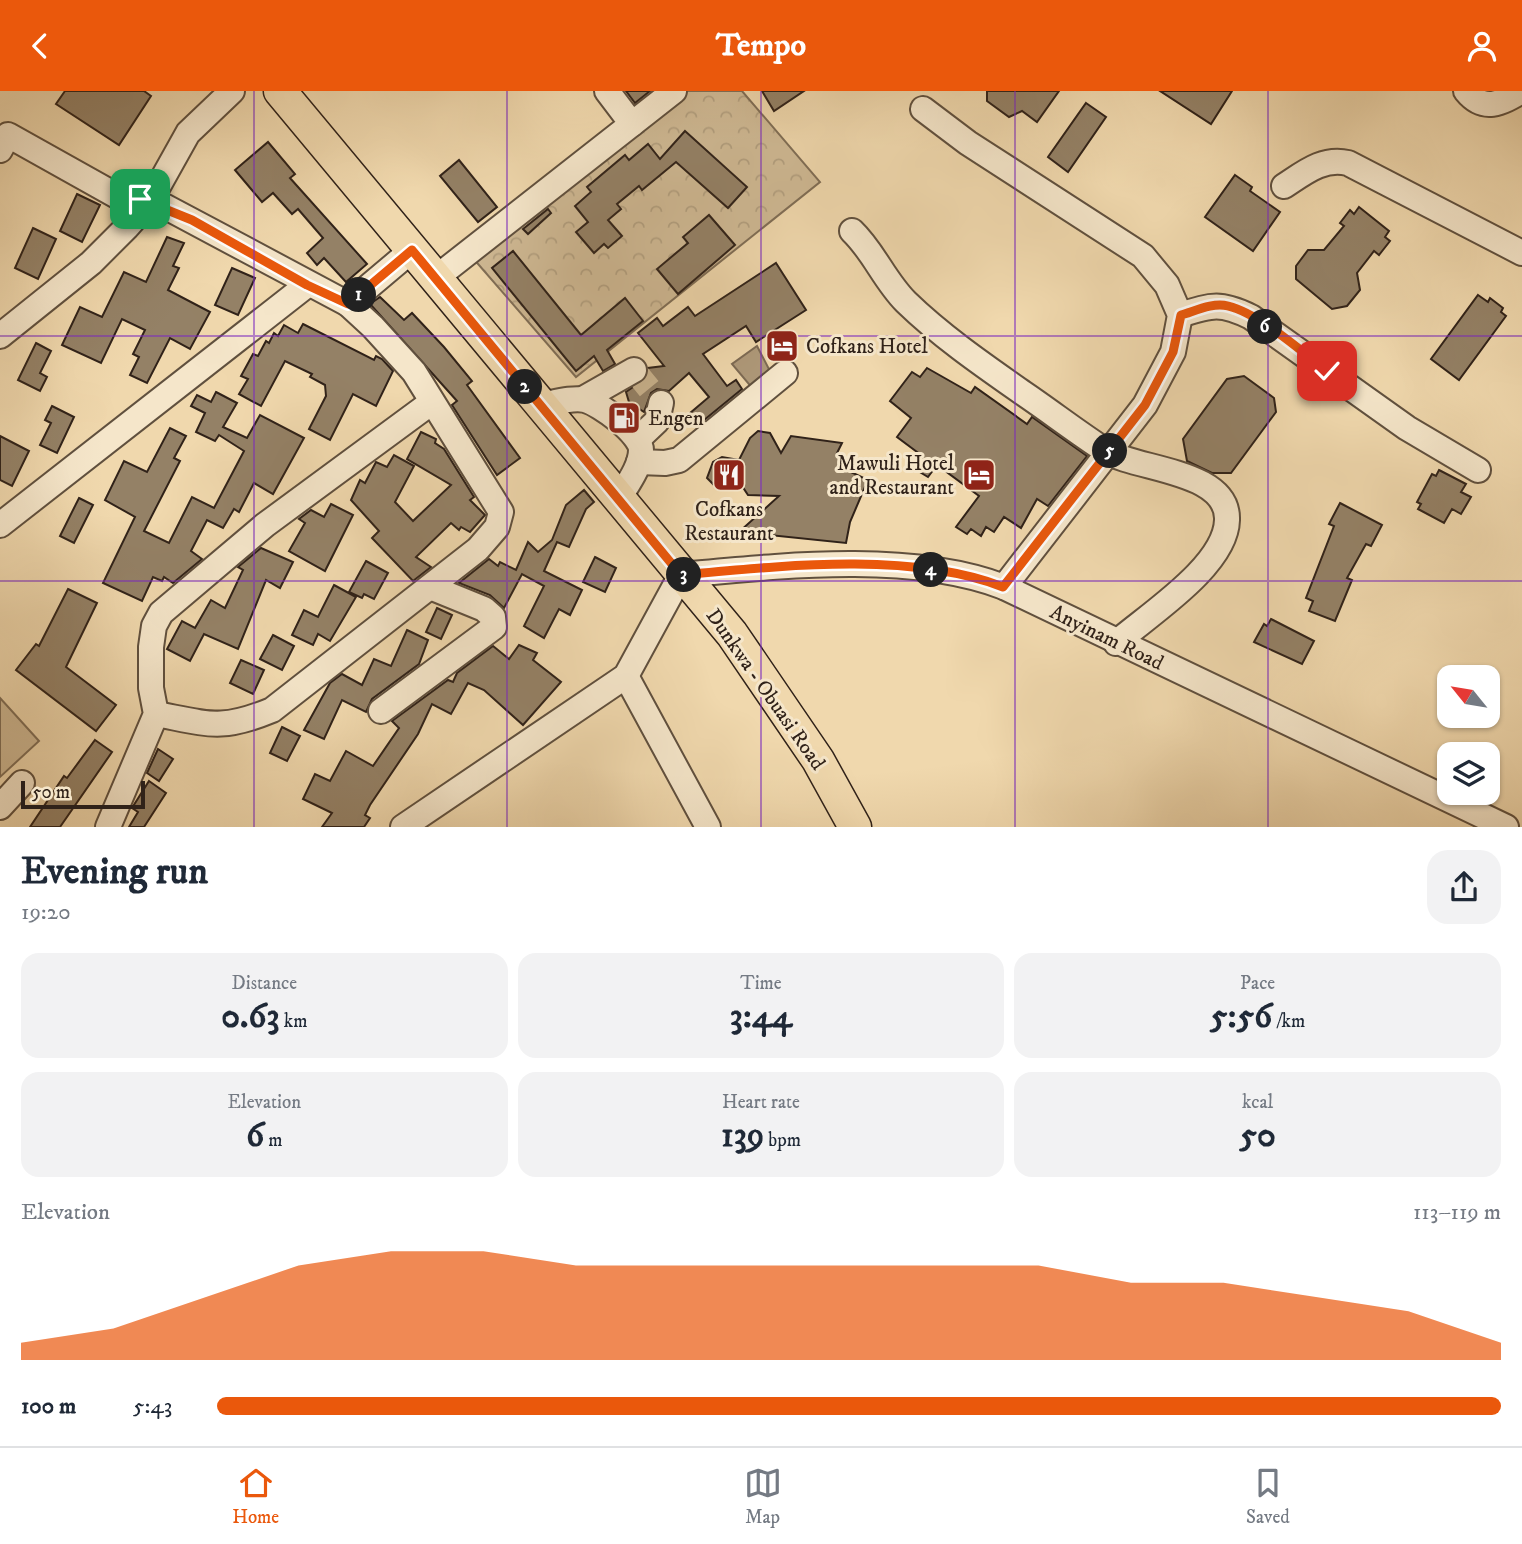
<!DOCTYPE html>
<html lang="en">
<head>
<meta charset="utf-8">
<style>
  :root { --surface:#fff; --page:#f2f2f3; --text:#1f2937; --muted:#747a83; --line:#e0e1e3; --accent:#ea580c }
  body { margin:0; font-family:"IM FELL DW Pica",serif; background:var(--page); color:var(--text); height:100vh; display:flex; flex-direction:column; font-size:26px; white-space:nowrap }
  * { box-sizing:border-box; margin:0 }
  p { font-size:23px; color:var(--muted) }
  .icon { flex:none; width:38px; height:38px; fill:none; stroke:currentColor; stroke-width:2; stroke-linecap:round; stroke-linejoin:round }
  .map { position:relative; height:736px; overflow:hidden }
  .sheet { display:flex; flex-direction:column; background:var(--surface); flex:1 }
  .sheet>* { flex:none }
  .needle { width:46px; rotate:300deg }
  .controls { position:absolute; left:1437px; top:574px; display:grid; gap:14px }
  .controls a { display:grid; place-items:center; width:63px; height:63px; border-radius:14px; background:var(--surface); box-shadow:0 2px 5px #0004; font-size:35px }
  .scale { position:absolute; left:21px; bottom:18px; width:124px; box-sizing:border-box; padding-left:7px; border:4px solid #302219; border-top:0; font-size:19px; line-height:24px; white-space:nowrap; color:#302219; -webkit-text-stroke:5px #f5e6ca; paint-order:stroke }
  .pin { position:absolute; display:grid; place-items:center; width:60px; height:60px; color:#fff; margin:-30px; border-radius:14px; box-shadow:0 4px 10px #0006 }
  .km { position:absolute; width:35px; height:35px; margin:-18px; border-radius:50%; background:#222; color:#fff; font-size:19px; line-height:35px; text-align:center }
  .round { display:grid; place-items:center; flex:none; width:74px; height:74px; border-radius:21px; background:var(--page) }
  .summary { display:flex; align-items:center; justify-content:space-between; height:119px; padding:0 21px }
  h1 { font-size:38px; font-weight:700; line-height:52px }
  .stats { display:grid; grid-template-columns:repeat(3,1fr); gap:10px; height:119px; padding:7px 21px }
  .stats div { display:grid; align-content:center; border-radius:18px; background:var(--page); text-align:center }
  .stats b { font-size:35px; font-weight:700 }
  .stats small { font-size:19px; font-weight:400 }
  .stats p { font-size:19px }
  .chart { height:196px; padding:14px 21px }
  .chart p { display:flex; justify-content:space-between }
  .chart svg { width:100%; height:126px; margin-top:7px; fill:var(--accent); opacity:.7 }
  ul { padding:0 21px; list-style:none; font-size:23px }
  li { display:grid; grid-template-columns:112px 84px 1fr; align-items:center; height:52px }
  li i { height:18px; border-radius:9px; background:var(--accent) }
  header { display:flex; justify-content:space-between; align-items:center; height:91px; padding:0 21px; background:var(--accent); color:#fff; font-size:32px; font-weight:700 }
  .menu { display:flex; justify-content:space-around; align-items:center; height:98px; border-top:2px solid var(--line); background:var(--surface); font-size:19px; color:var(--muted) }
  .menu a { display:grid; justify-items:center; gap:4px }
  .menu .current { color:var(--accent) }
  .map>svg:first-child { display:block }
  .park { fill:url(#park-crowns); stroke:#806e56; stroke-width:2 }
  .pitch { fill:#cfb994; stroke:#806e56; stroke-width:2 }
  .water { fill:#af9a7b; stroke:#7c6a54; stroke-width:2 }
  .building { fill:#948166; stroke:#302219; stroke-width:2 }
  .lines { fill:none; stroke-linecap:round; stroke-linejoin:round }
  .minor-tunnel { stroke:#cab48f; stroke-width:24; stroke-dasharray:24 12; stroke-linecap:butt }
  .minor-casing { stroke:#60503e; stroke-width:28 }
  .major-casing { stroke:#302219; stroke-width:35 }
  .minor { stroke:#f5e6ca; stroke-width:24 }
  .major { stroke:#f0d8ad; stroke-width:32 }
  .route-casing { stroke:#fff; stroke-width:14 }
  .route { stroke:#ea580c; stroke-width:9 }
  .grid { fill:none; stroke:#7b2cbf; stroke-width:2; stroke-opacity:0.55 }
  .labels { text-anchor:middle; stroke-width:6; stroke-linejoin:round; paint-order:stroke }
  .poi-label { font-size:21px; fill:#302219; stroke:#f5e6ca; text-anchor:start }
  .street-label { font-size:21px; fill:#302219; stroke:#f5e6ca }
</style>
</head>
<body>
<header><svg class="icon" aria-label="back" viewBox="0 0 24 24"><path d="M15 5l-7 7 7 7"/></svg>Tempo<svg class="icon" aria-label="person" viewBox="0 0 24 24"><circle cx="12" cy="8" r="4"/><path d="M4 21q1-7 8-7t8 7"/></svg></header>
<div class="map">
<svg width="1522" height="736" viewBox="0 0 1522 736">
  <defs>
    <pattern id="park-crowns" width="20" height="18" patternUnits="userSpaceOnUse" patternTransform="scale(1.75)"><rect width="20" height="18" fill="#cfb994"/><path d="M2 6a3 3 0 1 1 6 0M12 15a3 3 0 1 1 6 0" fill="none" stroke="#b29f7f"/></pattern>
  </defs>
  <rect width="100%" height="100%" fill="#f0d8ad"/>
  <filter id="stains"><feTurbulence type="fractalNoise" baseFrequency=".00286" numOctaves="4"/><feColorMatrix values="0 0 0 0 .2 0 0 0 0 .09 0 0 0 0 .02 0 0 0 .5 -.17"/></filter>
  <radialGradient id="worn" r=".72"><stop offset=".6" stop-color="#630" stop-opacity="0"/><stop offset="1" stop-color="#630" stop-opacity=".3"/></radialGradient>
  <polygon class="park" points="675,0 742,0 820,91 576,286 472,166"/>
  <polygon class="pitch" points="0,607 39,650 0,686"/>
  <polygon class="water" points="757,255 773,286 753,298 732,273"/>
  <g class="building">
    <polygon points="65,0 144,0 151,5 119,54 56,13"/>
    <polygon points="626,0 650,0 635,12"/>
    <polygon points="762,0 804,0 774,20"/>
    <polygon points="987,0 1059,0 1037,31 1022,20 1009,26 987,10"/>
    <polygon points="1160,0 1232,0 1211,33"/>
    <polygon points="1086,12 1106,26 1068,81 1048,66"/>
    <polygon points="685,40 747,96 728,117 676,71 642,99 639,95 617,113 621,118 608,129 622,145 608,157 604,153 594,162 576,141 588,131 575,115 591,101 587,96 625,64 629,69 648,53 660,68"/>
    <polygon points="268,51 295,83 290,87 367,173 346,191 324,167 317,174 307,162 323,147 298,118 292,123 273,102 262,111 235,79"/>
    <polygon points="459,69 497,116 478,131 440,85"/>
    <polygon points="1235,84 1252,96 1250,100 1280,121 1253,160 1205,126"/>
    <polygon points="77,103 100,114 82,151 60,140"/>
    <polygon points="1359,116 1389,140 1385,146 1390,150 1379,164 1374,160 1357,182 1360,199 1347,215 1332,218 1296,188 1296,175 1308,159 1324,159 1344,135 1340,132 1350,119 1354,123"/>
    <polygon points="548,118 551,122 528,143 523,138"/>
    <polygon points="709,124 735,154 678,203 657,178 688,152 683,146"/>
    <polygon points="33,137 56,148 38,188 15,177"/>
    <polygon points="167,146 184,152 173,175 179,177 168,199 210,221 190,258 170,247 147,292 130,284 139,266 133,263 145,239 122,228 101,272 62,254 80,216 102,226 124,181 146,191"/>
    <polygon points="513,160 581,244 625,207 643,230 607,259 615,273 603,280 594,265 576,280 492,177"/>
    <polygon points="776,172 806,219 756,251 746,235 703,263 727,295 736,289 742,298 698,334 689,323 709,306 689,282 669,300 657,298 651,302 644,321 629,311 626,301 646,287 648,277 664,275 638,242 657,227 663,235 688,216 695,225"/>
    <polygon points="232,177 255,187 238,224 215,214"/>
    <polygon points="1478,204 1488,211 1490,207 1503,217 1501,221 1506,225 1459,289 1431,268"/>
    <polygon points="380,206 404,229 412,222 444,256 472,290 467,294 520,367 497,384 452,314 457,310 370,213"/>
    <polygon points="303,233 374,269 376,265 382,268 393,280 376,315 353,303 330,349 309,338 326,305 325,294 310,286 312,283 285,270 261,315 239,303 248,288 241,285 253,263 258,265 266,250 269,252 274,242 278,245 284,234 298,242"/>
    <polygon points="36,252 51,260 40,282 47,286 40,300 18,289"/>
    <polygon points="927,277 971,302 975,296 1027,333 1032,326 1087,365 1048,415 1037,408 1021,437 1004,426 994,441 986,436 981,445 971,438 967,443 956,436 979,405 937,374 928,386 913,377 921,364 897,346 911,327 890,310 912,281 920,286"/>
    <polygon points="1244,285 1274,307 1276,321 1231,382 1212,382 1187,370 1183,348 1227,288"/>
    <polygon points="216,301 237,312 223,336 247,347 260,324 304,347 273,403 254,392 239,421 234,418 223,437 207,429 191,460 202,468 173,492 164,486 162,490 153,486 142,510 103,492 135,426 105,409 124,370 147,381 170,337 186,345 174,367 180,370 144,440 169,452 192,406 214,417 244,360 219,344 215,350 196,341 205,322 191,315 197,304 211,311"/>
    <polygon points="52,315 74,326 57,362 40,354 51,332 45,329"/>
    <polygon points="758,340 770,342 781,362 791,345 842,352 837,362 843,365 838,375 868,389 850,431 846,452 739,441 779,405 748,404 738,389 726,397 714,394 707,387 713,371 722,366 739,369 750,347"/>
    <polygon points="421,341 436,348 435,352 444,358 474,406 470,409 485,424 470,441 461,436 459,439 451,432 416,466 431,476 413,490 372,447 379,440 351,409 360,389 365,392 376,371 387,376 394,364 414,375 395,411 413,430 451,394 407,368"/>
    <polygon points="0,345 29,360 12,395 0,389"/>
    <polygon points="1439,379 1466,393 1461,401 1471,406 1461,423 1452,418 1444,432 1418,418 1421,413 1417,411 1432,383 1436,385"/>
    <polygon points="584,399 594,411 586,418 569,456 557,451 544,480 582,499 570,524 559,518 544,547 524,535 544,495 522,483 504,517 490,504 459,492 489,468 498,475 500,471 516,479 528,451 538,461 552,449 566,414"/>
    <polygon points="79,407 93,414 74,452 60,445"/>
    <polygon points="1340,412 1382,434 1371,455 1366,453 1347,487 1352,489 1335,530 1309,520 1313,510 1306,507 1334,435 1329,433"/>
    <polygon points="331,413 353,424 325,480 289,460 305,432 299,428 311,419 324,426"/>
    <polygon points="261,457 293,471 280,497 266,489 238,558 204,543 190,570 167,558 182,530 195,537 211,509 225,517 243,479 238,476"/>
    <polygon points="595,466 616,477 605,501 583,491"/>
    <polygon points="366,470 388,482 374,508 364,503 362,507 349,501"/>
    <polygon points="334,494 356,506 330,550 318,543 313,554 292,544 304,519 318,526"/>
    <polygon points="68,498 97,512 66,576 116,614 96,640 16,579 36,553 39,555"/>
    <polygon points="437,517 452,524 441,548 426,541"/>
    <polygon points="1271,528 1314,550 1302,573 1254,551 1264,533 1267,535"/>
    <polygon points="407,539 428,549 419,573 372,608 366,621 342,609 324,648 304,639 330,592 342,583 362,594 374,568 391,575"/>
    <polygon points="273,544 294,555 282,579 260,568"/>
    <polygon points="519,554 537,562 533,569 561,591 523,634 484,599 468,592 451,623 432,613 418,643 370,714 365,724 370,727 364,736 322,736 332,722 303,708 315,683 330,690 346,660 373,675 399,637 392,630 448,589 453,591 457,582 493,555 509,568"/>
    <polygon points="241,569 264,579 253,603 230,592"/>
    <polygon points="282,636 300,645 287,670 270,662"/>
    <polygon points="95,649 112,661 60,736 30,736 64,685 67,687"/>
    <polygon points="158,658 173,668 159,690 147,682"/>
    <polygon points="149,690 166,702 144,736 129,736 138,721 132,717"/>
  </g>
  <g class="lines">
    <polyline class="minor-tunnel" points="634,279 661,312"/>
    <defs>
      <g id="minor">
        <path d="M 1466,0 C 1484,22 1501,12 1522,0"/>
        <polyline points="923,18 968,52 1143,165 1167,194 1180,224 1173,261 1145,314 1004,496"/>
        <polyline points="632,33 674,0"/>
        <path d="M 0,59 L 8,44 L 117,105 L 150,110 L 166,116 L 348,213 L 373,236 L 414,281 L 501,421 L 497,436 L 478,458 L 272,619 C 221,640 209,633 156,623"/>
        <path d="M 1284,95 C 1304,82 1323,66 1348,72 L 1522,162"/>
        <path d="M 852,140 C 874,161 884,189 906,211 C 941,245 983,274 1023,302 C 1051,321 1078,342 1106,360 C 1136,379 1229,379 1227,429 C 1226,475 1148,524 1116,552"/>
        <polyline points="437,186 632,33 607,0"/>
        <polyline points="348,213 412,159"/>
        <path d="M 1180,224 C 1212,214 1220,211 1251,226 L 1407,337 L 1478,379"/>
        <polyline points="0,245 91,172 127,136 150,110 188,42 232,0"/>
        <polyline points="583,308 634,279"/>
        <path d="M 541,314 C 553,312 573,306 585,309 C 600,313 641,343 641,359 C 641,376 626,395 618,409"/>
        <polyline points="638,348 657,330 661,312"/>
        <polyline points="639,371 665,372 679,369 785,282"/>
        <polyline points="0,434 307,194"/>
        <polyline points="626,585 708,736"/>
        <polyline points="381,620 494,536 493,526 484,518 430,496"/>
        <polyline points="0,716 22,692"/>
        <polyline points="108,736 156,623 151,597 151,556 154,535 161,522 265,434 432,311"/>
        <path d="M 403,736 L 626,585 L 681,484 C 780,475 909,460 1004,496 L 1506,736"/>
      </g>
      <polyline id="major" points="280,0 732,543 818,669 855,736"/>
    </defs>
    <use href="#minor" class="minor-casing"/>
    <use href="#major" class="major-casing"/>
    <use href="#minor" class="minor"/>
    <use href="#major" class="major"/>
  </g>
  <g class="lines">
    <defs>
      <path id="route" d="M 140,108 L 192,129 L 307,194 L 348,213 L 412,159 L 681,484 C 780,475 910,460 1003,496 L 1145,314 L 1173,261 L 1181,224 C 1195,220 1213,211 1228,215 C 1260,223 1301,260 1327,280"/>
    </defs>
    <use href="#route" class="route-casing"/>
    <use href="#route" class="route"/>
  </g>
  <path class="grid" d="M 254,0 L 254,736M 507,0 L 507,736M 761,0 L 761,736M 1015,0 L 1015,736M 1268,0 L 1268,736M 0,245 L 1522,245M 0,490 L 1522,490"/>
  <defs>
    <symbol id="hotel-square" viewBox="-11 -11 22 22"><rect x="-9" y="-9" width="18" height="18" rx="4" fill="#8f2418" stroke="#f5e6ca"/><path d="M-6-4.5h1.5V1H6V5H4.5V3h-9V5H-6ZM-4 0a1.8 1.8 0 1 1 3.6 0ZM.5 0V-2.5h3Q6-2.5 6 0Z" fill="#fff"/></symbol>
    <symbol id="fuel-square" viewBox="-11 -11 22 22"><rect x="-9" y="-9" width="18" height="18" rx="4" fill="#8f2418" stroke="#f5e6ca"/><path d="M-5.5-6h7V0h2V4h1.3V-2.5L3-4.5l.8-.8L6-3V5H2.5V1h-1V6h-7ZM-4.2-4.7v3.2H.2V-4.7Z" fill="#fff"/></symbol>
    <symbol id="restaurant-square" viewBox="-11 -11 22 22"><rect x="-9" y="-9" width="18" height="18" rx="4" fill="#8f2418" stroke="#f5e6ca"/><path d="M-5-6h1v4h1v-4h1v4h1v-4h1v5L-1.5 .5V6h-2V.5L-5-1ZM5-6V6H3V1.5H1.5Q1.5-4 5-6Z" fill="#fff"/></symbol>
  </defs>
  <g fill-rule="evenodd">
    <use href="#hotel-square" x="763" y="236" width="38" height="38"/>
    <use href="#fuel-square" x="605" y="308" width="38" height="38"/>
    <use href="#restaurant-square" x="710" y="365" width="38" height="38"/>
    <use href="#hotel-square" x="960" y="365" width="38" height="38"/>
  </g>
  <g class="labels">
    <g class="poi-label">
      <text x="806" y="262">Cofkans Hotel</text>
      <text x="648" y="334">Engen</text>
      <text x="954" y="379" text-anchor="end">Mawuli Hotel<tspan x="954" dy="24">and Restaurant</tspan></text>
      <text x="729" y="425" text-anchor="middle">Cofkans<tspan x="729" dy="24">Restaurant</tspan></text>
    </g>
    <g class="street-label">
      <text transform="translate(1107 546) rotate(26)" y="7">Anyinam Road</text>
      <text transform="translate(766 598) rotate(55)" y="7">Dunkwa - Obuasi Road</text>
    </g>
  </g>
  <rect width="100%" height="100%" filter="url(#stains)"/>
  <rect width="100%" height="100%" fill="url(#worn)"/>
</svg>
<div class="controls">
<a><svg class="needle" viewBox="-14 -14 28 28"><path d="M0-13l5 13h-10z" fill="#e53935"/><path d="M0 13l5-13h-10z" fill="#747a83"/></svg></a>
<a><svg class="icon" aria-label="layers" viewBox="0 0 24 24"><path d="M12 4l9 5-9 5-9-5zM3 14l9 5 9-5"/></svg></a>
</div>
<div class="scale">50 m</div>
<div class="pin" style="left:140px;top:108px;background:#1e9e55"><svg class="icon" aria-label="arrive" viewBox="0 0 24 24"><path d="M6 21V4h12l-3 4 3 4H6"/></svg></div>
<div class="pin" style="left:1327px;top:280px;background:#d93025"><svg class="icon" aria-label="check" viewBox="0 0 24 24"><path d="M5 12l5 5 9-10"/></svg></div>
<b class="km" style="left:359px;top:204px">1</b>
<b class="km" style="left:525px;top:296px">2</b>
<b class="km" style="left:684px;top:484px">3</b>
<b class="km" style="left:931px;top:479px">4</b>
<b class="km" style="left:1110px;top:360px">5</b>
<b class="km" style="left:1265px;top:236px">6</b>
</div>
<section class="sheet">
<div class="summary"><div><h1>Evening run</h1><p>19:20</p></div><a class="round"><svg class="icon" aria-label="share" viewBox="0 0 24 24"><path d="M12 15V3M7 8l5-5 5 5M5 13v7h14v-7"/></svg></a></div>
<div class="stats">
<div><p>Distance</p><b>0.63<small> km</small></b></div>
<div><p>Time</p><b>3:44</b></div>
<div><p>Pace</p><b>5:56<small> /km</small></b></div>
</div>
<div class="stats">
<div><p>Elevation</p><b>6<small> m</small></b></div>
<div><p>Heart rate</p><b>139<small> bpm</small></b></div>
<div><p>kcal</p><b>50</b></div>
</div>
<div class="chart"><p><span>Elevation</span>113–119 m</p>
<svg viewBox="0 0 160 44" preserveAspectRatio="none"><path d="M0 44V38L10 33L20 22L30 11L40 6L50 6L60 11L70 11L80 11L90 11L100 11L110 11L120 17L130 17L140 22L150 27L160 38V44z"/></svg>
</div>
<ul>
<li><b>100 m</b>5:43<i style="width:100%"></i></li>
</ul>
</section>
<nav class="menu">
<a class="current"><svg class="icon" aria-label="home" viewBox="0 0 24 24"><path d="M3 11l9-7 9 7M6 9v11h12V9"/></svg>Home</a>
<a><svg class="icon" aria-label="map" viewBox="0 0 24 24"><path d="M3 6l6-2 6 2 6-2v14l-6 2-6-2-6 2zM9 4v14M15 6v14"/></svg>Map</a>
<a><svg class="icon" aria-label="saved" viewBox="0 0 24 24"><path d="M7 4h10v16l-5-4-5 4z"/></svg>Saved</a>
</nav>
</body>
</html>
